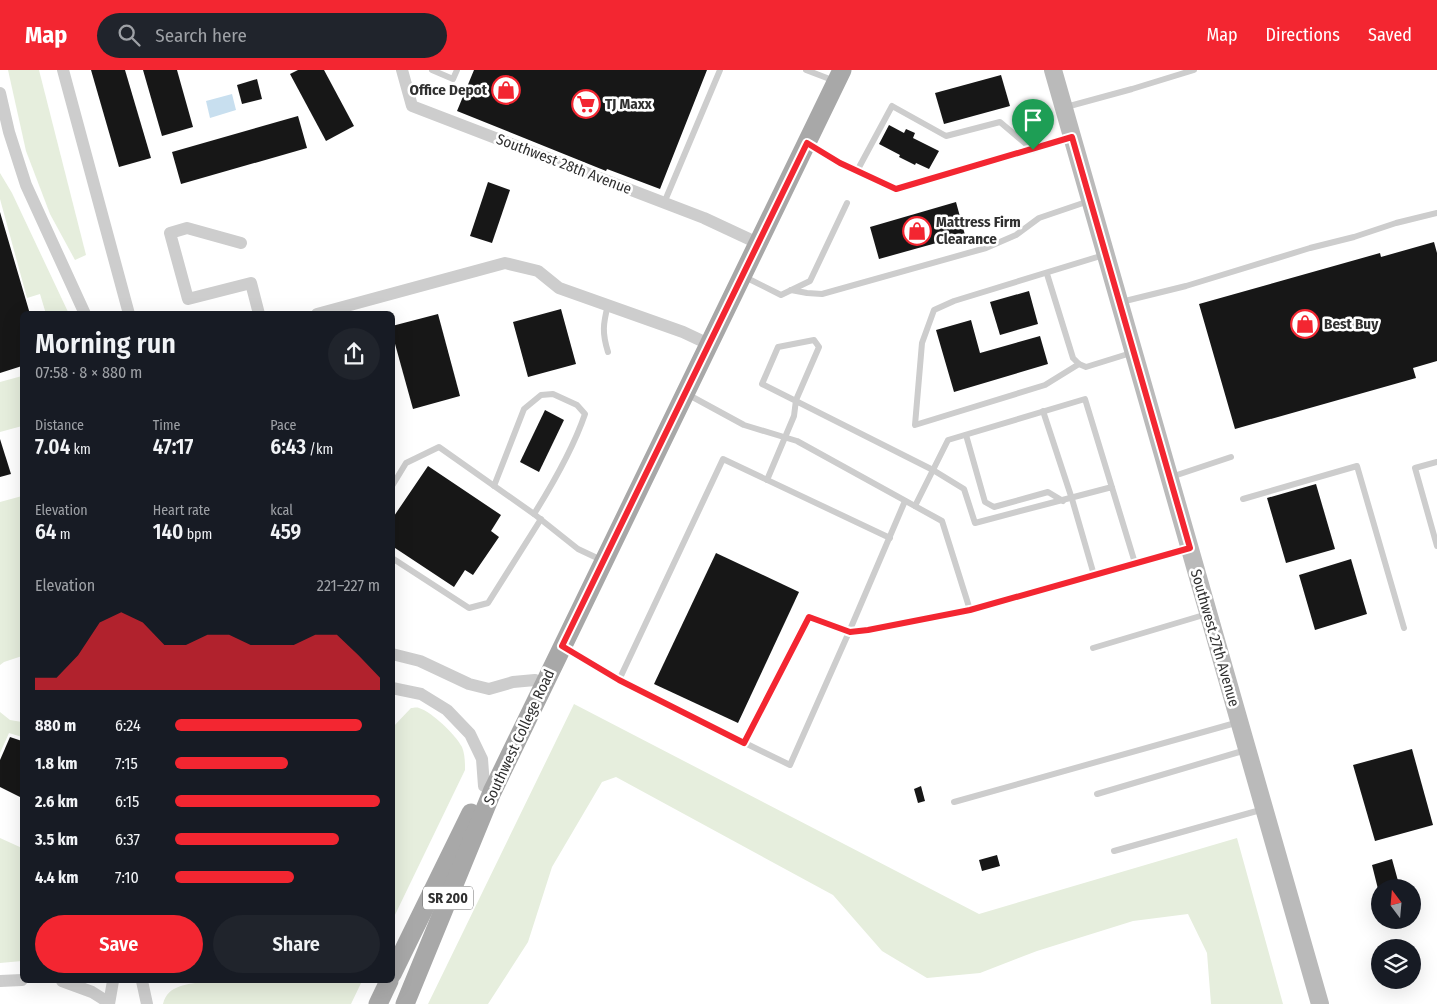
<!DOCTYPE html>
<html lang="en">
<head>
<meta charset="utf-8">
<style>
  :root { --surface:#171b24; --page:#20242c; --text:#f1f3f6; --muted:#9ea1a6; --accent:#f32631 }
  body { margin:0; font-family:"Fira Sans Condensed",sans-serif; background:var(--page); color:var(--text); height:100vh; display:flex; flex-direction:column; font-size:19px; white-space:nowrap }
  * { box-sizing:border-box; margin:0 }
  p { font-size:16px; color:var(--muted) }
  .icon { flex:none; width:28px; height:28px; fill:none; stroke:currentColor; stroke-width:2; stroke-linecap:round; stroke-linejoin:round }
  .map { position:relative; flex:1; overflow:hidden }
  .side { position:absolute; left:20px; top:241px; width:375px; height:672px; display:flex; flex-direction:column; background:var(--surface); border-radius:8px; box-shadow:0 5px 20px #0002 }
  .side>* { flex:none }
  .needle { width:32px; rotate:344deg }
  .fabs { position:absolute; left:1371px; top:809px; display:grid; gap:10px }
  .fabs a { display:grid; place-items:center; width:50px; height:50px; border-radius:50%; background:var(--surface); box-shadow:0 5px 20px #0002; font-size:25px }
  .pin { position:absolute; display:grid; place-items:center; width:42px; height:42px; color:#fff; margin:-51px -21px; border-radius:50% 50% 50% 0; rotate:-45deg; box-shadow:0 0 5px #0007 }
  .pin .icon { rotate:45deg }
  .round { display:grid; place-items:center; flex:none; width:52px; height:52px; border-radius:26px; background:var(--page) }
  .overview { display:flex; align-items:center; justify-content:space-between; height:85px; padding:0 15px }
  h1 { font-size:28px; font-weight:600; line-height:38px }
  .metrics { display:grid; grid-template-columns:repeat(3,1fr); gap:8px; height:85px; padding:5px 15px }
  .metrics div { display:grid; align-content:center }
  .metrics b { font-size:21px; font-weight:600 }
  .metrics small { font-size:14px; font-weight:400 }
  .metrics p { font-size:14px }
  .chart { height:140px; padding:10px 15px }
  .chart p { display:flex; justify-content:space-between }
  .chart svg { width:100%; height:90px; margin-top:5px; fill:var(--accent); opacity:.7 }
  .button { display:flex; gap:10px; margin-top:auto; padding:10px 15px }
  .button a { flex:1; height:58px; border-radius:30px; background:var(--accent); color:#fff; font-size:20px; font-weight:600; line-height:58px; text-align:center }
  .button a+a { background:var(--page); color:var(--text) }
  ul { padding:0 15px; list-style:none; font-size:16px }
  li { display:grid; grid-template-columns:80px 60px 1fr; align-items:center; height:38px }
  li i { height:12px; border-radius:6px; background:var(--accent) }
  header { display:flex; align-items:center; gap:30px; box-sizing:border-box; height:70px; padding:0 25px; background:var(--accent); color:#fff }
  header strong { font-size:24px }
  nav { display:flex; gap:28px; margin-inline-start:auto; font-size:18px }
  .search { width:350px; height:45px; background:var(--page); display:flex; align-items:center; gap:12px; box-sizing:border-box; padding:0 18px; border-radius:28px; color:var(--muted); font-size:19px }
  .map>svg:first-child { display:block }
  .green { fill:#e6eedd }
  .water { fill:#c8dfef }
  .building { fill:#171717 }
  .lines { fill:none; stroke-linecap:round; stroke-linejoin:round }
  .lane { stroke:#cdcdcd; stroke-width:6 }
  .street { stroke:#cdcdcd; stroke-width:12 }
  .secondary { stroke:#bababa; stroke-width:18 }
  .primary { stroke:#a8a8a8; stroke-width:19 }
  .route-casing { stroke:#fff; stroke-width:10 }
  .route { stroke:#f32631; stroke-width:6 }
  .labels { text-anchor:middle; stroke-width:5; stroke-linejoin:round; paint-order:stroke }
  .shield { fill:#fff; stroke:#6e6e6e; stroke-width:1 }
  .shield-label { font-size:14px; font-weight:bold; fill:#303030 }
  .poi-label { font-size:15px; font-weight:bold; fill:#303030; stroke:#fff; text-anchor:start }
  .street-label { font-size:15px; fill:#303030; stroke:#fff }
</style>
</head>
<body>
<header>
<strong>Map</strong>
<div class="search"><svg class="icon" aria-label="search" viewBox="0 0 24 24"><circle cx="10" cy="10" r="6"/><path d="M15 15l6 6"/></svg>Search here</div>
<nav><a>Map</a><a>Directions</a><a>Saved</a></nav>
</header>
<div class="map">
<svg width="1437" height="934" viewBox="0 0 1437 934">
  <rect width="100%" height="100%" fill="#fff"/>
  <g class="green">
    <polygon points="8,0 39,0 86,185 75,190 50,144 26,81"/>
    <polygon points="0,103 12,123 69,244 46,244 40,224 27,228 0,129"/>
    <polygon points="22,306 22,356 0,362 0,312"/>
    <polygon points="22,426 22,586 4,592 0,595 0,432"/>
    <polygon points="574,634 979,844 1237,768 1283,934 1211,934 1207,883 1188,844 1133,851 1037,881 980,903 927,908 882,881 833,825 616,707 602,712 552,797 528,872 488,934 428,934"/>
    <path d="M 411,638 C 413,638 417,637 419,638 C 432,642 456,665 462,677 C 465,685 465,692 465,700 L 393,849 L 393,657 Z"/>
    <polygon points="0,642 10,650 22,652 22,667 9,663 0,683"/>
    <polygon points="0,768 22,778 22,891 0,893"/>
    <path d="M 205,911 L 362,911 L 351,934 L 163,934 C 168,914 188,915 205,911 Z"/>
  </g>
  <polygon class="water" points="232,24 236,40 210,48 206,31"/>
  <g class="building">
    <polygon points="91,0 125,0 151,88 119,97"/>
    <polygon points="143,0 177,0 193,57 162,66"/>
    <polygon points="298,0 324,0 354,56 326,71 290,4"/>
    <polygon points="474,0 707,0 660,119 607,99 606,101 457,41"/>
    <polygon points="1001,5 1010,36 944,54 935,23"/>
    <polygon points="257,9 262,29 242,34 237,15"/>
    <polygon points="298,46 307,78 181,114 172,82"/>
    <polygon points="889,55 904,63 906,59 915,63 913,68 939,81 929,99 916,93 915,95 899,87 900,85 879,74"/>
    <polygon points="488,112 510,120 492,173 470,166"/>
    <polygon points="956,132 965,165 879,189 870,157"/>
    <polygon points="0,142 30,244 22,244 22,296 0,303"/>
    <polygon points="1434,172 1437,183 1437,291 1413,298 1416,308 1235,359 1199,234 1380,183 1381,187"/>
    <polygon points="1029,221 1038,254 1000,265 990,232"/>
    <polygon points="561,239 576,294 528,307 513,252"/>
    <polygon points="438,244 460,326 413,339 392,263 392,256"/>
    <polygon points="971,250 980,283 1040,266 1048,294 954,322 936,260"/>
    <polygon points="545,340 564,350 539,402 520,392"/>
    <polygon points="0,369 11,404 0,407"/>
    <polygon points="428,396 501,445 491,461 499,467 473,505 465,500 454,517 392,476 392,449"/>
    <polygon points="1316,414 1335,479 1286,493 1267,428"/>
    <polygon points="716,483 799,522 738,653 654,614"/>
    <polygon points="1351,489 1367,544 1315,560 1299,505"/>
    <polygon points="10,667 22,671 22,728 0,717 0,690"/>
    <polygon points="1412,679 1433,755 1375,771 1353,695"/>
    <polygon points="921,716 925,731 918,733 914,719"/>
    <polygon points="997,785 1000,796 982,801 979,790"/>
    <polygon points="1392,789 1400,818 1380,818 1379,823 1372,795"/>
  </g>
  <g class="lines">
    <g class="lane">
      <polyline points="432,0 453,9 457,0"/>
      <polyline points="806,0 827,8"/>
      <polyline points="1066,37 1132,19 1194,0"/>
      <polyline points="808,74 841,93 896,119 1071,67"/>
      <polyline points="857,101 892,36 946,66 1000,52 1033,80"/>
      <polyline points="664,133 720,0"/>
      <polyline points="1047,204 1073,288 1079,294 1086,297 1131,283"/>
      <polyline points="743,206 781,225 810,211 847,133"/>
      <polyline points="791,220 807,223 822,224 986,178 1016,165 1039,148 1089,131"/>
      <polyline points="1121,232 1186,216 1310,178 1354,167 1396,153 1437,143"/>
      <path d="M 608,282 C 602,263 603,254 608,235"/>
      <polyline points="1079,294 1045,315 915,355 922,273 934,240 954,231 1104,185"/>
      <polyline points="687,324 744,355 797,371 942,451 970,540"/>
      <polyline points="1043,341 1072,429 1094,505"/>
      <polyline points="966,365 985,432 994,437 1048,422 1063,431"/>
      <polyline points="1437,392 1415,398 1437,476"/>
      <polyline points="1171,407 1231,387"/>
      <polyline points="767,410 794,346 796,330 819,277 814,270 778,277 762,314 933,400 915,436"/>
      <polyline points="392,416 406,393 439,377 534,444 578,479 595,487"/>
      <path d="M 494,416 L 524,339 L 541,325 L 553,324 L 577,335 L 585,344 C 573,379 554,412 534,444"/>
      <polyline points="1112,417 975,453 964,419 933,400 948,370 1085,329 1135,493"/>
      <polyline points="1243,429 1357,396 1404,558"/>
      <polyline points="392,488 469,538 488,533 541,449"/>
      <polyline points="849,562 970,540 1188,478"/>
      <polyline points="849,562 905,431"/>
      <polyline points="564,577 619,610 745,673 809,547 849,562 790,695 745,673"/>
      <polyline points="1093,578 1207,544"/>
      <polyline points="619,610 723,389 890,468"/>
      <polyline points="1097,724 1246,680"/>
      <polyline points="954,732 1239,652"/>
      <polyline points="1114,781 1264,739"/>
    </g>
    <g class="street">
      <polyline points="63,0 129,244"/>
      <polyline points="402,0 412,36 704,148 749,169"/>
      <polyline points="0,23 9,62 26,115 85,244"/>
      <polyline points="241,173 187,158 170,163 188,229 251,213 259,244"/>
      <polyline points="317,244 505,193 538,201 559,218 683,262 700,270"/>
      <polyline points="392,584 420,591 469,614 489,619 513,612 535,610"/>
      <polyline points="392,618 421,624 447,640 470,664 482,689 484,716"/>
      <polyline points="0,911 22,910"/>
      <polyline points="62,911 92,922 108,932"/>
      <polyline points="142,911 147,934"/>
      <polyline points="109,934 113,911"/>
    </g>
    <polyline class="secondary" points="1053,0 1320,934"/>
    <g class="primary">
      <polyline points="392,904 471,743"/>
      <polyline points="378,934 389,911"/>
      <polyline points="405,934 492,722 842,0"/>
    </g>
  </g>
  <g class="lines">
    <defs>
      <polygon id="route" points="1072,67 1190,478 970,540 868,560 850,562 809,547 744,673 619,610 562,576 807,73 840,93 896,119"/>
    </defs>
    <use href="#route" class="route-casing"/>
    <use href="#route" class="route"/>
  </g>
  <defs>
    <symbol id="shop-ring" viewBox="-11 -11 22 22"><circle r="9.5" fill="#fff" stroke="#f32631" stroke-width="1.5"/><path d="M-5-2.5h2.3a2.7 3.5 0 0 1 5.4 0H5L5.5 6h-11ZM-1.5-2.5h3a1.5 2.3 0 0 0-3 0Z" fill="#f32631"/></symbol>
    <symbol id="supermarket-ring" viewBox="-11 -11 22 22"><circle r="9.5" fill="#fff" stroke="#f32631" stroke-width="1.5"/><path d="M-6-5.5h2.5l.6 2H6L4.5 2H-2.5L-4.4-4H-6ZM-1.5 3.2a1.3 1.3 0 1 0 .1 0ZM3 3.2a1.3 1.3 0 1 0 .1 0Z" fill="#f32631"/></symbol>
  </defs>
  <g fill-rule="evenodd">
    <use href="#shop-ring" x="490" y="4" width="32" height="32"/>
    <use href="#supermarket-ring" x="570" y="18" width="32" height="32"/>
    <use href="#shop-ring" x="901" y="145" width="32" height="32"/>
    <use href="#shop-ring" x="1289" y="238" width="32" height="32"/>
  </g>
  <g class="labels">
    <rect class="shield" x="423" y="816.5" width="50" height="23" rx="4"/>
    <g class="shield-label">
      <text x="448" y="833">SR 200</text>
    </g>
    <g class="poi-label">
      <text x="487" y="25" text-anchor="end">Office Depot</text>
      <text x="605" y="39">TJ Maxx</text>
      <text x="936" y="157">Mattress Firm<tspan x="936" dy="17">Clearance</tspan></text>
      <text x="1324" y="259">Best Buy</text>
    </g>
    <g class="street-label">
      <text transform="translate(564 94) rotate(21)" y="5">Southwest 28th Avenue</text>
      <text transform="translate(1215 568) rotate(74)" y="5">Southwest 27th Avenue</text>
      <text transform="translate(519 667) rotate(-65)" y="5">Southwest College Road</text>
    </g>
  </g>
</svg>
<div class="fabs">
<a><svg class="needle" viewBox="-14 -14 28 28"><path d="M0-13l5 13h-10z" fill="#e53935"/><path d="M0 13l5-13h-10z" fill="#9ea1a6"/></svg></a>
<a><svg class="icon" aria-label="layers" viewBox="0 0 24 24"><path d="M12 4l9 5-9 5-9-5zM3 14l9 5 9-5"/></svg></a>
</div>
<div class="pin" style="left:1033px;top:80px;background:#1e9e55"><svg class="icon" aria-label="arrive" viewBox="0 0 24 24"><path d="M6 21V4h12l-3 4 3 4H6"/></svg></div>
<section class="side">
<div class="overview"><div><h1>Morning run</h1><p>07:58 · 8 × 880 m</p></div><a class="round"><svg class="icon" aria-label="share" viewBox="0 0 24 24"><path d="M12 15V3M7 8l5-5 5 5M5 13v7h14v-7"/></svg></a></div>
<div class="metrics">
<div><p>Distance</p><b>7.04<small> km</small></b></div>
<div><p>Time</p><b>47:17</b></div>
<div><p>Pace</p><b>6:43<small> /km</small></b></div>
</div>
<div class="metrics">
<div><p>Elevation</p><b>64<small> m</small></b></div>
<div><p>Heart rate</p><b>140<small> bpm</small></b></div>
<div><p>kcal</p><b>459</b></div>
</div>
<div class="chart"><p><span>Elevation</span>221–227 m</p>
<svg viewBox="0 0 160 44" preserveAspectRatio="none"><path d="M0 44V38L10 38L20 27L30 11L40 6L50 11L60 22L70 22L80 17L90 17L100 22L110 22L120 22L130 17L140 17L150 27L160 38V44z"/></svg>
</div>
<ul>
<li><b>880 m</b>6:24<i style="width:91%"></i></li>
<li><b>1.8 km</b>7:15<i style="width:55%"></i></li>
<li><b>2.6 km</b>6:15<i style="width:100%"></i></li>
<li><b>3.5 km</b>6:37<i style="width:80%"></i></li>
<li><b>4.4 km</b>7:10<i style="width:58%"></i></li>
</ul>
<div class="button"><a>Save</a><a>Share</a></div>
</section>
</div>
</body>
</html>
